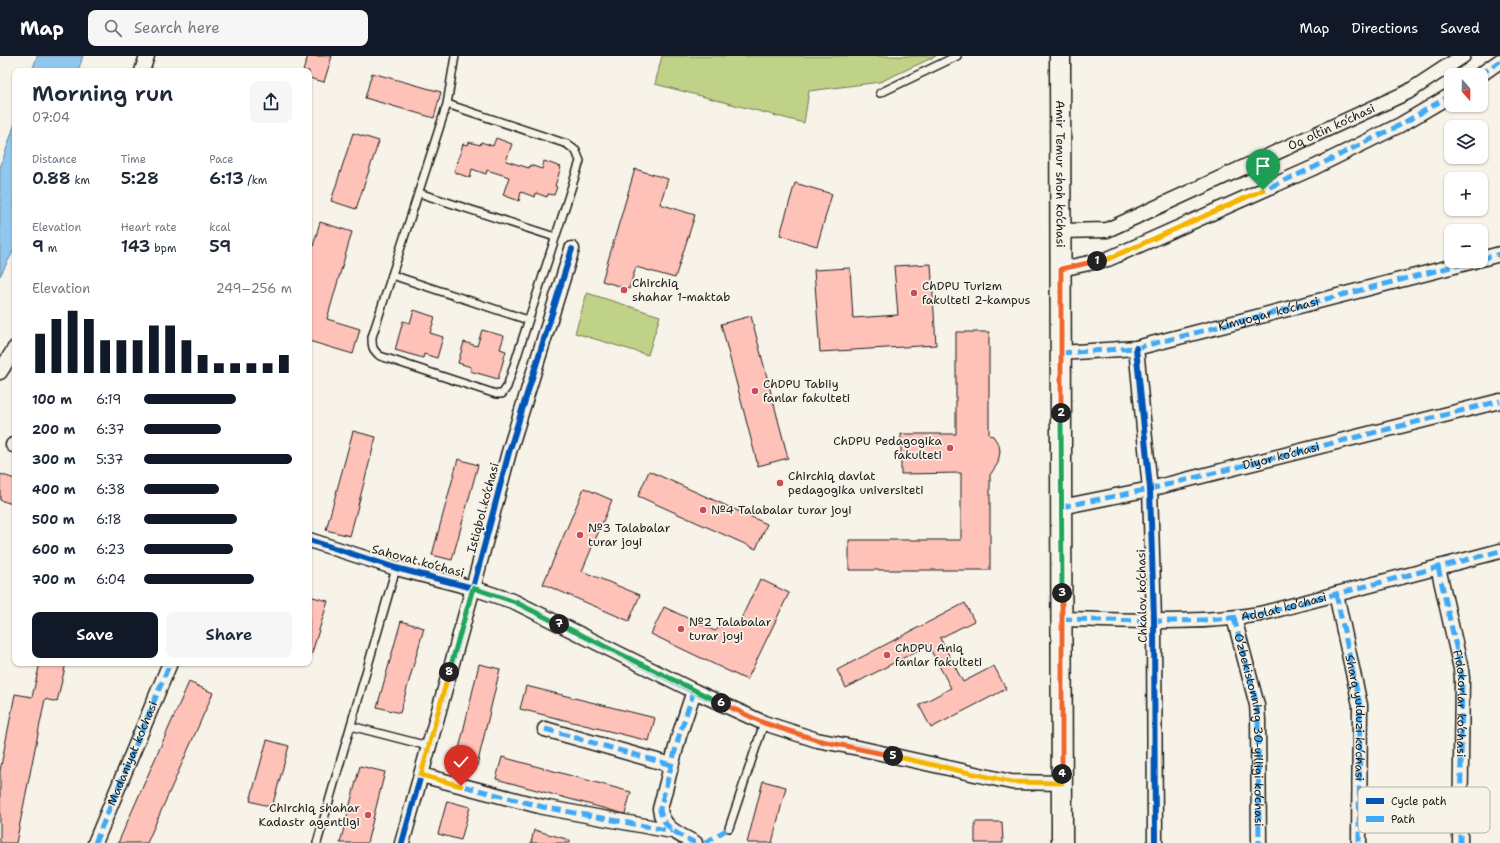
<!DOCTYPE html>
<html lang="en">
<head>
<meta charset="utf-8">
<style>
  :root { --surface:#fff; --page:#f6f6f7; --text:#1f2937; --muted:#747a83; --accent:#111827 }
  body { margin:0; font-family:"Shantell Sans",sans-serif; background:var(--page); color:var(--text); height:100vh; display:flex; flex-direction:column; font-size:15px; white-space:nowrap }
  * { box-sizing:border-box; margin:0 }
  p { font-size:13px; color:var(--muted) }
  .icon { flex:none; width:22px; height:22px; fill:none; stroke:currentColor; stroke-width:2; stroke-linecap:round; stroke-linejoin:round }
  .map { position:relative; flex:1; overflow:hidden }
  .drawer { position:absolute; left:12px; top:12px; width:300px; height:598px; display:flex; flex-direction:column; background:var(--surface); border-radius:8px; box-shadow:0 1px 3px #0004 }
  .drawer>* { flex:none }
  .needle { width:26px; rotate:160deg }
  .tools { position:absolute; left:1444px; top:12px; display:grid; gap:8px }
  .tools a { display:grid; place-items:center; width:44px; height:44px; border-radius:8px; background:var(--surface); box-shadow:0 1px 3px #0004; font-size:20px }
  .pin { position:absolute; display:grid; place-items:center; width:34px; height:34px; color:#fff; margin:-41px -17px; border-radius:50% 50% 50% 0; rotate:-45deg; box-shadow:0 0 4px #0007 }
  .pin .icon { rotate:45deg }
  .km { position:absolute; width:20px; height:20px; margin:-10px; border-radius:50%; background:#222; color:#fff; font-size:11px; line-height:20px; text-align:center }
  .round { display:grid; place-items:center; flex:none; width:42px; height:42px; border-radius:8px; background:var(--page) }
  .summary { display:flex; align-items:center; justify-content:space-between; height:68px; padding:0 20px }
  h1 { font-size:22px; font-weight:600; line-height:30px }
  .metrics { display:grid; grid-template-columns:repeat(3,1fr); gap:6px; height:68px; padding:4px 20px }
  .metrics div { display:grid; align-content:center }
  .metrics b { font-size:17px; font-weight:600 }
  .metrics small { font-size:11px; font-weight:400 }
  .metrics p { font-size:11px }
  .chart { height:112px; padding:8px 20px }
  .chart p { display:flex; justify-content:space-between }
  .chart svg { width:100%; height:72px; margin-top:4px; stroke:var(--accent); stroke-width:6 }
  .button { display:flex; gap:8px; margin-top:auto; padding:8px 20px }
  .button a { flex:1; height:46px; border-radius:8px; background:var(--accent); color:#fff; font-size:16px; font-weight:600; line-height:46px; text-align:center }
  .button a+a { background:var(--page); color:var(--text) }
  ul { padding:0 20px; list-style:none; font-size:13px }
  li { display:grid; grid-template-columns:64px 48px 1fr; align-items:center; height:30px }
  li i { height:10px; border-radius:5px; background:var(--accent) }
  header { display:flex; align-items:center; gap:24px; box-sizing:border-box; height:56px; padding:0 20px; background:var(--accent); color:#fff }
  header strong { font-size:19px }
  nav { display:flex; gap:22px; margin-inline-start:auto; font-size:14px }
  .search { width:280px; height:36px; background:var(--page); display:flex; align-items:center; gap:10px; box-sizing:border-box; padding:0 14px; border-radius:8px; color:var(--muted); font-size:15px }
  .map>svg:first-child { display:block }
  .green { fill:#c0d287; stroke:#6e7752 }
  .water { fill:#90c7ee; stroke:#62839a }
  .building { fill:#fec2b8; stroke:#1c1c1c }
  .lines { fill:none; stroke-linecap:round; stroke-linejoin:round }
  .lane-casing { stroke:#1c1c1c; stroke-width:10 }
  .street-casing { stroke:#1c1c1c; stroke-width:17 }
  .secondary-casing { stroke:#1c1c1c; stroke-width:23 }
  .lane { stroke:#f7f3e8; stroke-width:7 }
  .street { stroke:#f7f3e8; stroke-width:14 }
  .secondary { stroke:#f7f3e8; stroke-width:20 }
  .quiet { stroke:#3fa9f5; stroke-width:5; stroke-dasharray:10 5; stroke-linecap:butt }
  .cycleway-casing { stroke:#f7f3e8; stroke-width:8 }
  .cycleway { stroke:#0057b8; stroke-width:6 }
  .split-1-casing { stroke:#fff; stroke-width:8 }
  .split-2-casing { stroke:#fff; stroke-width:8 }
  .split-3-casing { stroke:#fff; stroke-width:8 }
  .split-4-casing { stroke:#fff; stroke-width:8 }
  .split-5-casing { stroke:#fff; stroke-width:8 }
  .split-6-casing { stroke:#fff; stroke-width:8 }
  .split-7-casing { stroke:#fff; stroke-width:8 }
  .split-8-casing { stroke:#fff; stroke-width:8 }
  .split-9-casing { stroke:#fff; stroke-width:8 }
  .split-1 { stroke:#f5b400; stroke-width:5 }
  .split-2 { stroke:#f0652b; stroke-width:5 }
  .split-3 { stroke:#22a559; stroke-width:5 }
  .split-4 { stroke:#f0652b; stroke-width:5 }
  .split-5 { stroke:#f5b400; stroke-width:5 }
  .split-6 { stroke:#f0652b; stroke-width:5 }
  .split-7 { stroke:#22a559; stroke-width:5 }
  .split-8 { stroke:#22a559; stroke-width:5 }
  .split-9 { stroke:#f5b400; stroke-width:5 }
  .poi-dot { fill:#d1495b; stroke:#f7f3e8; stroke-width:1.5 }
  .labels { text-anchor:middle; stroke-width:3.5; stroke-linejoin:round; paint-order:stroke }
  .street-label { font-size:12px; fill:#1c1c1c; stroke:#f7f3e8 }
  .poi-label { font-size:12px; fill:#1c1c1c; stroke:#f7f3e8; text-anchor:start }
  .key { fill:#f7f3e8; stroke:#b5b2ab; stroke-width:1 }
  .key-label { font-size:11px; fill:#1c1c1c }
</style>
</head>
<body>
<header>
<strong>Map</strong>
<div class="search"><svg class="icon" aria-label="search" viewBox="0 0 24 24"><circle cx="10" cy="10" r="6"/><path d="M15 15l6 6"/></svg>Search here</div>
<nav><a>Map</a><a>Directions</a><a>Saved</a></nav>
</header>
<div class="map">
<svg width="1500" height="787" viewBox="0 0 1500 787">
  <rect width="100%" height="100%" fill="#f7f3e8"/>
  <filter id="ink" filterUnits="userSpaceOnUse"><feTurbulence type="fractalNoise" baseFrequency=".025" numOctaves="2"/><feDisplacementMap in="SourceGraphic" scale="8" xChannelSelector="R" yChannelSelector="G"/><feConvolveMatrix kernelMatrix="1 2 1 2 8 2 1 2 1" color-interpolation-filters="sRGB"/></filter>
  <g filter="url(#ink)">
    <g class="green">
      <polygon points="662,0 936,0 880,26 809,35 804,67 655,28"/>
      <polygon points="587,237 660,260 648,299 575,277"/>
    </g>
    <g class="water">
      <polygon points="37,0 83,0 78,15 32,15"/>
      <polygon points="15,67 15,192 0,220 0,112"/>
    </g>
    <g class="building">
      <polygon points="308,0 332,0 324,26 309,22 309,15 303,15"/>
      <polygon points="372,17 441,36 434,62 365,42"/>
      <polygon points="353,77 379,85 356,153 331,145"/>
      <polygon points="496,82 512,88 506,105 529,112 530,109 542,113 544,105 561,111 555,130 557,131 554,139 548,138 547,141 536,137 535,141 521,136 519,145 503,139 509,121 487,114 486,118 472,113 470,122 454,116 463,88 468,89 469,86 480,89 481,86 493,90"/>
      <polygon points="635,113 668,123 660,148 695,159 675,222 636,211 629,233 602,225"/>
      <polygon points="795,127 832,138 817,190 780,179"/>
      <polygon points="320,166 352,176 327,263 360,273 353,298 309,285 309,204"/>
      <polygon points="931,208 936,289 820,296 814,214 850,212 853,262 898,259 894,210"/>
      <polygon points="414,254 435,261 430,277 443,281 437,302 424,298 423,302 395,294 403,265 410,267"/>
      <polygon points="751,260 788,402 758,410 721,268"/>
      <polygon points="482,274 504,280 500,293 506,295 498,323 470,315 471,311 458,307 464,286 477,290"/>
      <polygon points="956,276 989,276 989,379 993,380 999,389 1000,395 998,407 990,419 990,514 849,514 849,484 961,484 961,417 901,418 901,378 956,378"/>
      <polygon points="353,375 376,381 350,480 326,474"/>
      <polygon points="458,403 478,409 452,504 432,499"/>
      <polygon points="649,415 767,468 756,493 638,440"/>
      <polygon points="0,418 15,423 15,449 0,444"/>
      <polygon points="584,432 612,444 582,515 640,539 629,565 543,528"/>
      <polygon points="760,523 789,537 747,624 651,578 664,551 715,575 721,570 730,567 739,567"/>
      <polygon points="309,540 328,545 311,600 309,600"/>
      <polygon points="965,547 974,565 940,582 963,626 994,610 1006,633 931,672 919,649 951,632 928,589 846,632 837,614"/>
      <polygon points="401,565 424,572 400,657 377,651"/>
      <polygon points="40,607 66,607 57,646 45,643 16,787 0,787 0,715 15,638 32,641"/>
      <polygon points="479,608 500,613 476,714 455,710"/>
      <polygon points="189,626 213,637 147,787 118,787"/>
      <polygon points="526,630 655,662 649,685 520,653"/>
      <polygon points="267,684 289,690 272,751 250,745"/>
      <polygon points="502,701 631,736 625,758 496,723"/>
      <polygon points="360,710 385,716 367,787 340,787"/>
      <polygon points="763,725 786,731 772,787 747,787"/>
      <polygon points="447,745 470,751 461,784 438,778"/>
      <polygon points="975,766 1002,766 1003,787 975,787"/>
      <polygon points="534,774 570,784 570,787 531,787"/>
    </g>
    <g class="lines">
      <defs>
        <g id="lane">
          <polyline points="880,37 957,0"/>
          <path d="M 447,48 L 567,88 L 576,95 L 580,105 L 507,331 L 502,338 L 496,338 L 380,300 C 372,293 372,291 372,281 L 447,48 L 455,0"/>
          <polyline points="419,137 555,181"/>
          <polyline points="392,219 528,264"/>
          <polyline points="351,670 428,690"/>
          <polyline points="729,772 764,667"/>
          <polyline points="317,787 396,512"/>
        </g>
        <g id="street">
          <polyline points="142,15 147,0"/>
          <polyline points="1480,19 1500,5"/>
          <path id="s1" d="M 1061,175 L 1107,174 L 1408,36 L 1463,0"/>
          <polyline points="1481,203 1500,198"/>
          <polyline points="1061,213 1108,203 1315,111 1400,69 1451,39"/>
          <polyline points="1136,292 1150,433 1154,564 1155,787"/>
          <path id="s2" d="M 1061,297 L 1136,292 L 1474,205"/>
          <polyline points="0,316 15,292"/>
          <polyline points="13,389 15,389"/>
          <polyline points="1061,451 1150,433 1500,345"/>
          <polyline points="309,484 396,512 473,532 515,546 694,635 764,667 817,684 863,693 1011,726 1062,727"/>
          <polyline points="1438,511 1461,613 1462,622 1460,787"/>
          <polyline points="1336,538 1360,649 1359,787"/>
          <path id="s3" d="M 1234,562 L 1257,649 L 1258,664 L 1259,787"/>
          <path d="M 1062,563 C 1128,564 1195,569 1260,558 L 1500,495"/>
          <path d="M 694,635 L 679,680 L 660,753 C 662,772 680,779 695,787"/>
          <polyline points="545,673 671,709"/>
          <polyline points="421,719 543,751 672,775"/>
          <polyline points="95,787 170,607"/>
          <polyline points="402,787 473,532 509,396 572,193"/>
        </g>
        <g id="secondary">
          <path id="s4" d="M 1060,0 L 1062,787"/>
        </g>
      </defs>
      <use href="#lane" class="lane-casing"/>
      <use href="#street" class="street-casing"/>
      <use href="#secondary" class="secondary-casing"/>
      <use href="#lane" class="lane"/>
      <use href="#street" class="street"/>
      <use href="#secondary" class="secondary"/>
      <g class="quiet">
        <polyline points="1480,19 1500,5"/>
        <polyline points="1481,203 1500,198"/>
        <polyline points="1061,213 1108,203 1315,111 1400,69 1451,39"/>
        <polyline points="1061,297 1136,292 1474,205"/>
        <polyline points="13,389 15,389"/>
        <path id="s5" d="M 1061,451 L 1150,433 L 1500,345"/>
        <path id="s6" d="M 1438,511 L 1461,613 L 1462,622 L 1460,787"/>
        <path id="s7" d="M 1336,538 L 1360,649 L 1359,787"/>
        <polyline points="1234,562 1257,649 1258,664 1259,787"/>
        <path id="s8" d="M 1062,563 C 1128,564 1195,569 1260,558 L 1500,495"/>
        <path d="M 694,635 L 679,680 L 660,753 C 662,772 680,779 695,787"/>
        <polyline points="545,673 671,709"/>
        <polyline points="421,719 543,751 672,775"/>
        <path id="s9" d="M 95,787 L 170,607"/>
        <polyline points="705,787 729,772"/>
      </g>
      <defs>
        <g id="cycleway">
          <polyline points="1136,292 1150,433 1154,564 1155,787"/>
          <polyline points="309,484 396,512 473,532 515,546 694,635 764,667 817,684 863,693 1011,726 1062,727"/>
          <polyline points="402,787 473,532 509,396 572,193"/>
        </g>
      </defs>
      <use href="#cycleway" class="cycleway-casing"/>
      <use href="#cycleway" class="cycleway"/>
    </g>
  </g>
  <g class="lines" filter="url(#ink)">
    <defs>
      <polyline id="split-1" points="1097,205 1108,203 1263,134"/>
      <polyline id="split-2" points="1061,357 1061,213 1097,205"/>
      <polyline id="split-3" points="1061,357 1062,537"/>
      <polyline id="split-4" points="1062,537 1062,718"/>
      <polyline id="split-5" points="893,700 1011,726 1062,727 1062,718"/>
      <polyline id="split-6" points="721,647 764,667 817,684 893,700"/>
      <polyline id="split-7" points="559,568 721,647"/>
      <polyline id="split-8" points="449,616 473,532 515,546 559,568"/>
      <polyline id="split-9" points="449,616 421,719 461,730"/>
    </defs>
    <use href="#split-1" class="split-1-casing"/>
    <use href="#split-2" class="split-2-casing"/>
    <use href="#split-3" class="split-3-casing"/>
    <use href="#split-4" class="split-4-casing"/>
    <use href="#split-5" class="split-5-casing"/>
    <use href="#split-6" class="split-6-casing"/>
    <use href="#split-7" class="split-7-casing"/>
    <use href="#split-8" class="split-8-casing"/>
    <use href="#split-9" class="split-9-casing"/>
    <use href="#split-1" class="split-1"/>
    <use href="#split-2" class="split-2"/>
    <use href="#split-3" class="split-3"/>
    <use href="#split-4" class="split-4"/>
    <use href="#split-5" class="split-5"/>
    <use href="#split-6" class="split-6"/>
    <use href="#split-7" class="split-7"/>
    <use href="#split-8" class="split-8"/>
    <use href="#split-9" class="split-9"/>
  </g>
  <g class="poi-dot">
    <circle cx="624" cy="234" r="4"/>
    <circle cx="914" cy="237" r="4"/>
    <circle cx="755" cy="335" r="4"/>
    <circle cx="950" cy="392" r="4"/>
    <circle cx="780" cy="427" r="4"/>
    <circle cx="703" cy="454" r="4"/>
    <circle cx="580" cy="479" r="4"/>
    <circle cx="681" cy="573" r="4"/>
    <circle cx="887" cy="599" r="4"/>
    <circle cx="368" cy="759" r="4"/>
  </g>
  <g class="labels">
    <g class="street-label">
      <text dy="4" stroke="none"><textPath href="#s1" startOffset="293">Oq oltin ko‘chasi</textPath></text>
      <text dy="4" stroke="none"><textPath href="#s4" startOffset="118">Amir Temur shoh ko‘chasi</textPath></text>
      <text dy="4" stroke="none"><textPath href="#s2" startOffset="212">Kimyogar ko‘chasi</textPath></text>
      <text dy="4" stroke="none"><textPath href="#s5" startOffset="226">Diyor ko‘chasi</textPath></text>
      <text transform="translate(483 452) rotate(-75)" y="4">Istiqbol ko‘chasi</text>
      <text transform="translate(418 505) rotate(15)" y="4">Sahovat ko‘chasi</text>
      <text transform="translate(1142 540) rotate(-91)" y="4">Chkalov ko‘chasi</text>
      <text dy="4" stroke="none"><textPath href="#s8" startOffset="223">Adolat ko‘chasi</textPath></text>
      <text dy="4" stroke="none"><textPath href="#s6" startOffset="139">Fidokorlar ko‘chasi</textPath></text>
      <text dy="4" stroke="none"><textPath href="#s7" startOffset="126">Sharq yulduzi ko‘chasi</textPath></text>
      <text dy="4" stroke="none"><textPath href="#s3" startOffset="114">O‘zbekistonning 30-yilligi ko‘chasi</textPath></text>
      <text dy="4" stroke="none"><textPath href="#s9" startOffset="97">Madaniyat ko‘chasi</textPath></text>
    </g>
    <g class="poi-label">
      <text x="632" y="231">Chirchiq<tspan x="632" dy="14">shahar 1-maktab</tspan></text>
      <text x="922" y="234">ChDPU Turizm<tspan x="922" dy="14">fakulteti 2-kampus</tspan></text>
      <text x="763" y="332">ChDPU Tabiiy<tspan x="763" dy="14">fanlar fakulteti</tspan></text>
      <text x="942" y="389" text-anchor="end">ChDPU Pedagogika<tspan x="942" dy="14">fakulteti</tspan></text>
      <text x="788" y="424">Chirchiq davlat<tspan x="788" dy="14">pedagogika universiteti</tspan></text>
      <text x="711" y="458">№4 Talabalar turar joyi</text>
      <text x="588" y="476">№3 Talabalar<tspan x="588" dy="14">turar joyi</tspan></text>
      <text x="689" y="570">№2 Talabalar<tspan x="689" dy="14">turar joyi</tspan></text>
      <text x="895" y="596">ChDPU Aniq<tspan x="895" dy="14">fanlar fakulteti</tspan></text>
      <text x="360" y="756" text-anchor="end">Chirchiq shahar<tspan x="360" dy="14">Kadastr agentligi</tspan></text>
    </g>
  </g>
  <rect x="1358" y="731" width="132" height="46" rx="6" class="key"/>
  <rect x="1366" y="742" width="18" height="6" fill="#0057b8"/>
  <rect x="1366" y="760" width="18" height="6" fill="#3fa9f5"/>
  <g class="key-label">
    <text x="1391" y="749">Cycle path</text>
    <text x="1391" y="767">Path</text>
  </g>
</svg>
<div class="tools">
<a><svg class="needle" viewBox="-14 -14 28 28"><path d="M0-13l5 13h-10z" fill="#e53935"/><path d="M0 13l5-13h-10z" fill="#747a83"/></svg></a>
<a><svg class="icon" aria-label="layers" viewBox="0 0 24 24"><path d="M12 4l9 5-9 5-9-5zM3 14l9 5 9-5"/></svg></a>
<a>+</a>
<a>−</a>
</div>
<div class="pin" style="left:1263px;top:134px;background:#1e9e55"><svg class="icon" aria-label="arrive" viewBox="0 0 24 24"><path d="M6 21V4h12l-3 4 3 4H6"/></svg></div>
<div class="pin" style="left:461px;top:730px;background:#d93025"><svg class="icon" aria-label="check" viewBox="0 0 24 24"><path d="M5 12l5 5 9-10"/></svg></div>
<b class="km" style="left:1097px;top:205px">1</b>
<b class="km" style="left:1061px;top:357px">2</b>
<b class="km" style="left:1062px;top:537px">3</b>
<b class="km" style="left:1062px;top:718px">4</b>
<b class="km" style="left:893px;top:700px">5</b>
<b class="km" style="left:721px;top:647px">6</b>
<b class="km" style="left:559px;top:568px">7</b>
<b class="km" style="left:449px;top:616px">8</b>
<section class="drawer">
<div class="summary"><div><h1>Morning run</h1><p>07:04</p></div><a class="round"><svg class="icon" aria-label="share" viewBox="0 0 24 24"><path d="M12 15V3M7 8l5-5 5 5M5 13v7h14v-7"/></svg></a></div>
<div class="metrics">
<div><p>Distance</p><b>0.88<small> km</small></b></div>
<div><p>Time</p><b>5:28</b></div>
<div><p>Pace</p><b>6:13<small> /km</small></b></div>
</div>
<div class="metrics">
<div><p>Elevation</p><b>9<small> m</small></b></div>
<div><p>Heart rate</p><b>143<small> bpm</small></b></div>
<div><p>kcal</p><b>59</b></div>
</div>
<div class="chart"><p><span>Elevation</span>249–256 m</p>
<svg viewBox="0 0 160 44" preserveAspectRatio="none"><path d="M5 44V20M15 44V11M25 44V6M35 44V11M45 44V24M55 44V24M65 44V24M75 44V15M85 44V15M95 44V24M105 44V33M115 44V38M125 44V38M135 44V38M145 44V38M155 44V33"/></svg>
</div>
<ul>
<li><b>100 m</b>6:19<i style="width:62%"></i></li>
<li><b>200 m</b>6:37<i style="width:52%"></i></li>
<li><b>300 m</b>5:37<i style="width:100%"></i></li>
<li><b>400 m</b>6:38<i style="width:51%"></i></li>
<li><b>500 m</b>6:18<i style="width:63%"></i></li>
<li><b>600 m</b>6:23<i style="width:60%"></i></li>
<li><b>700 m</b>6:04<i style="width:74%"></i></li>
</ul>
<div class="button"><a>Save</a><a>Share</a></div>
</section>
</div>
</body>
</html>
